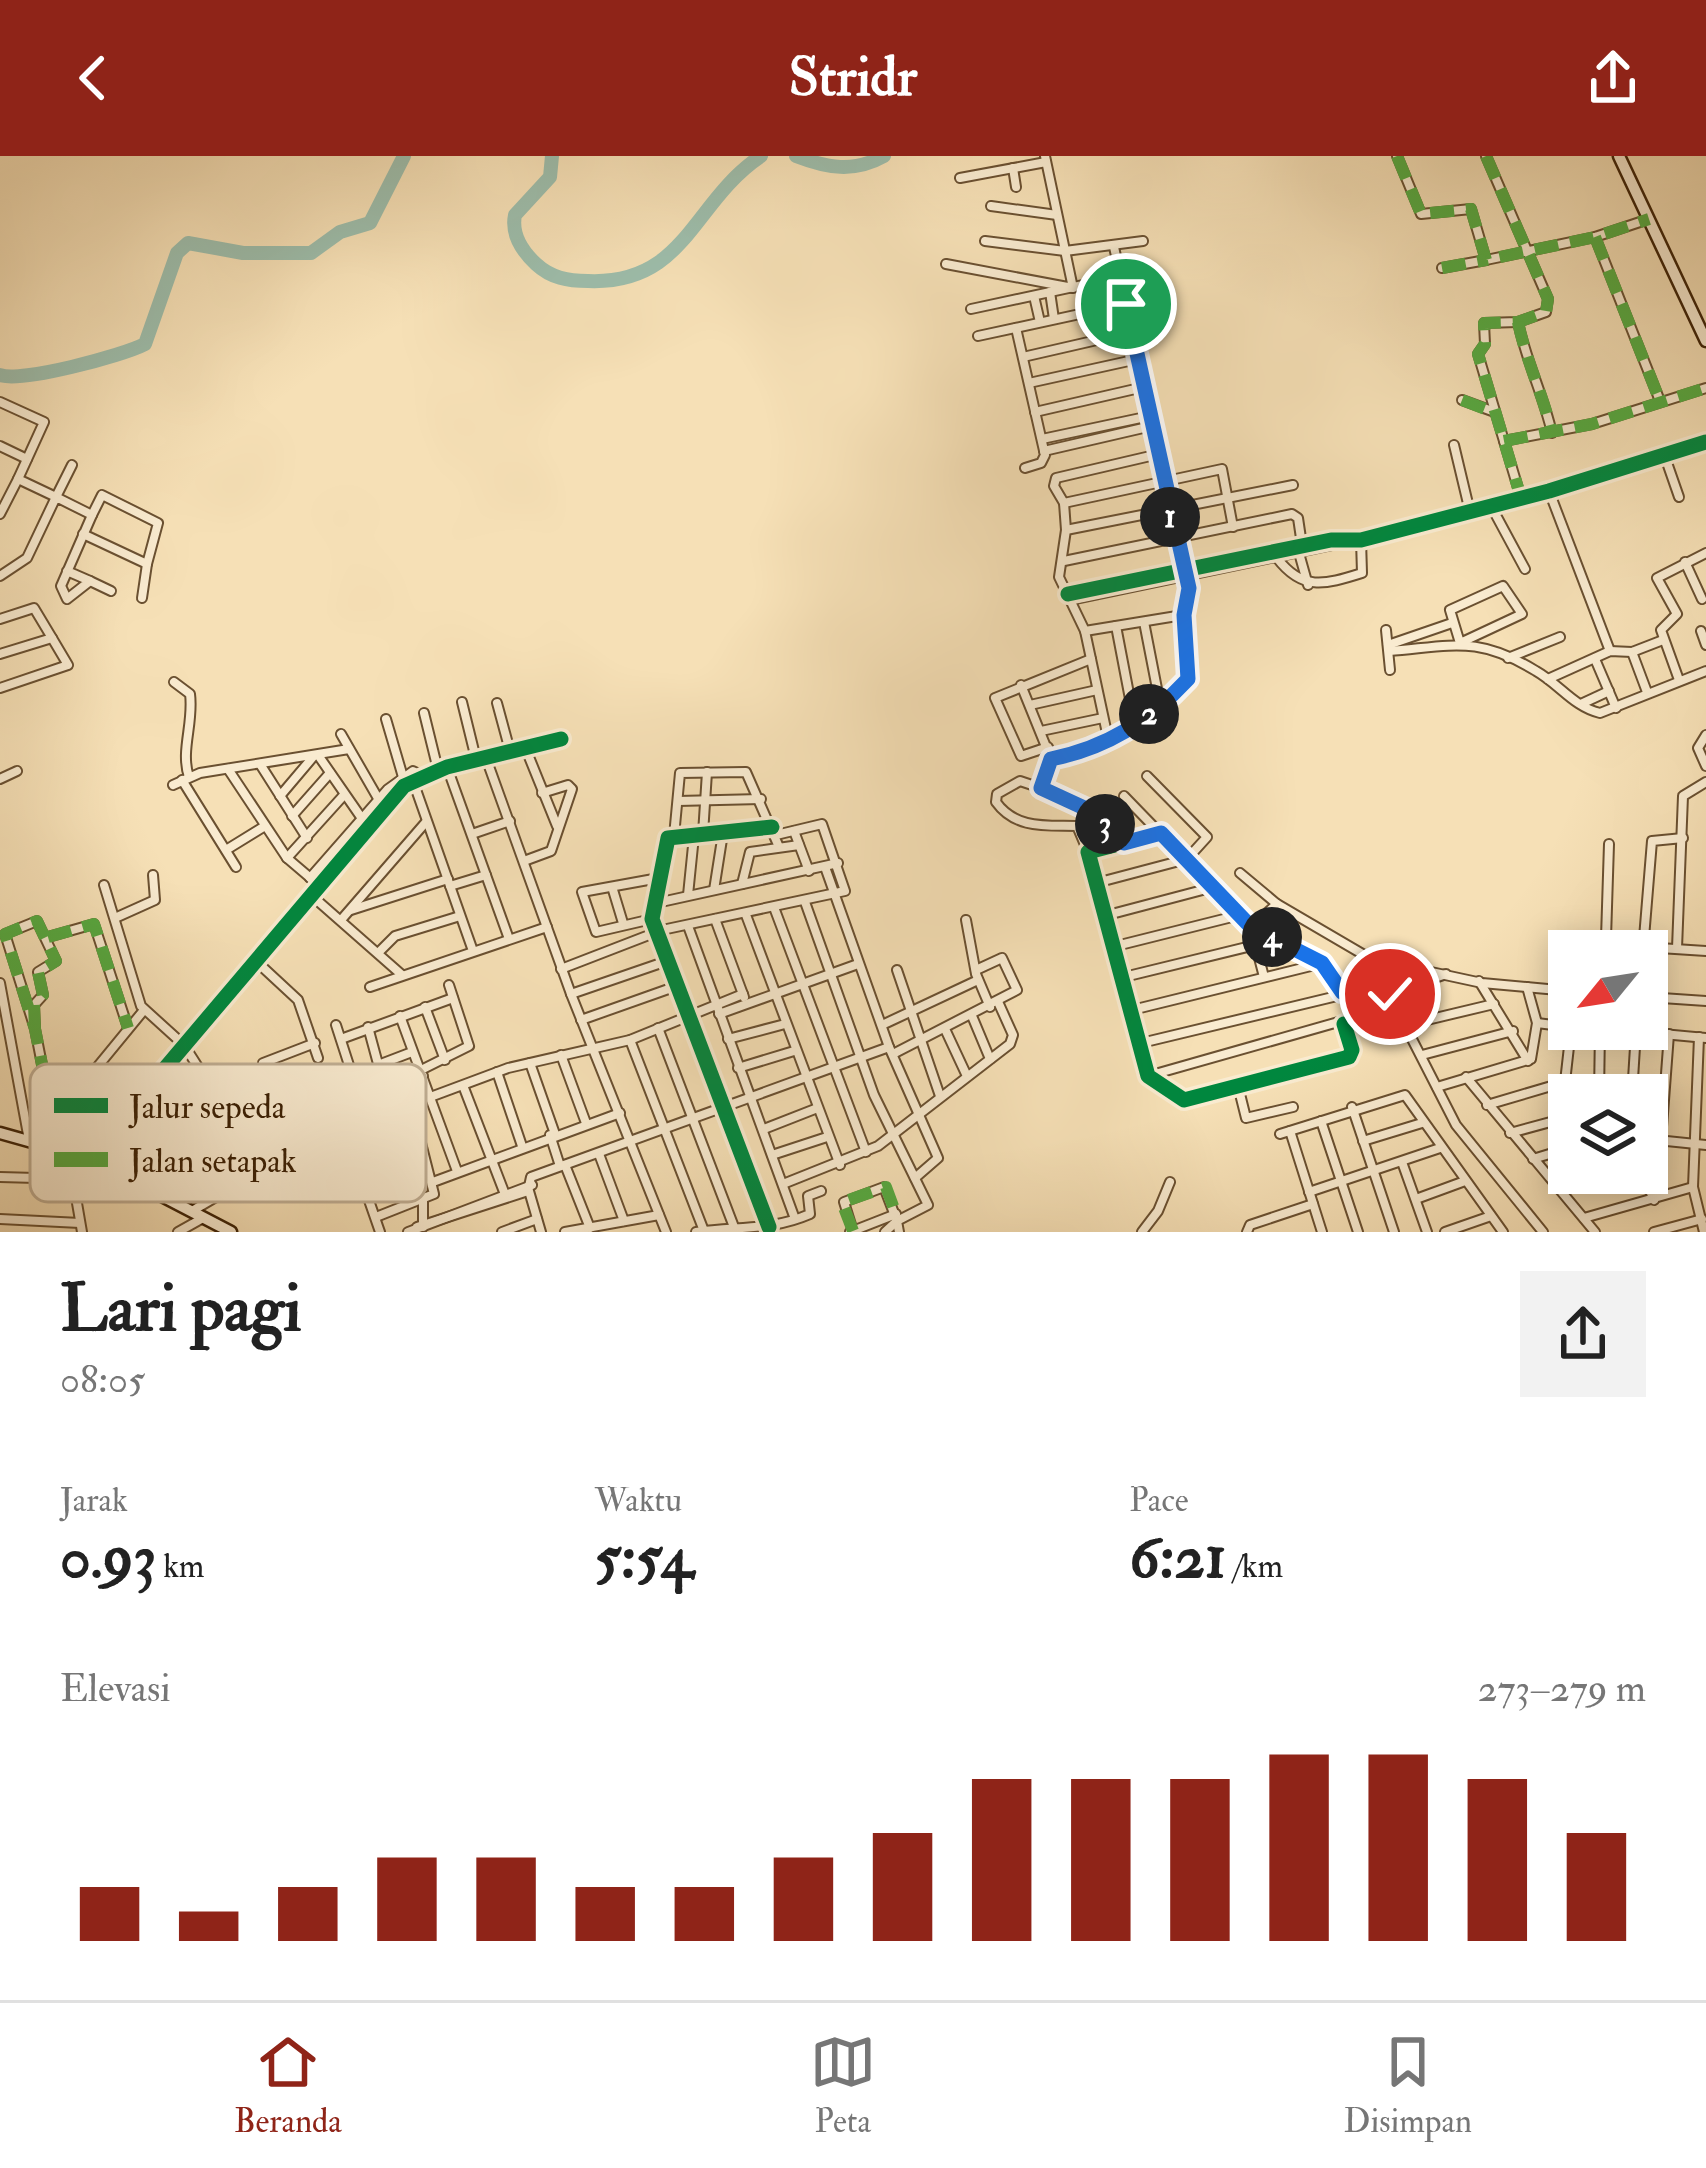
<!DOCTYPE html>
<html lang="id">
<head>
<meta charset="utf-8">
<style>
  :root { --surface:#fff; --page:#f2f2f2; --text:#222; --muted:#767676; --line:#e0e0e0; --accent:#8f2418 }
  body { margin:0; font-family:"IM FELL Double Pica",serif; background:var(--page); color:var(--text); height:100vh; display:flex; flex-direction:column; font-size:45px; white-space:nowrap }
  * { box-sizing:border-box; margin:0 }
  p { font-size:39px; color:var(--muted) }
  .icon { flex:none; width:66px; height:66px; fill:none; stroke:currentColor; stroke-width:2; stroke-linecap:round; stroke-linejoin:round }
  .map { position:relative; height:1076px; overflow:hidden }
  .drawer { display:flex; flex-direction:column; background:var(--surface); flex:1 }
  .drawer>* { flex:none }
  .needle { width:78px; rotate:240deg }
  .tools { position:absolute; left:1548px; top:774px; display:grid; gap:24px }
  .tools a { display:grid; place-items:center; width:120px; height:120px; border-radius:0px; background:var(--surface); box-shadow:0 6px 30px #0003; font-size:60px }
  .pin { position:absolute; display:grid; place-items:center; width:102px; height:102px; color:#fff; margin:-51px; border:6px solid #fff; border-radius:50%; box-shadow:0 3px 12px #0007 }
  .km { position:absolute; width:60px; height:60px; margin:-30px; border-radius:50%; background:#222; color:#fff; font-size:33px; line-height:60px; text-align:center }
  .round { display:grid; place-items:center; flex:none; width:126px; height:126px; border-radius:0px; background:var(--page) }
  .head { display:flex; align-items:center; justify-content:space-between; height:204px; padding:0 60px }
  h1 { font-size:66px; font-weight:800; line-height:90px }
  .figures { display:grid; grid-template-columns:repeat(3,1fr); gap:18px; height:204px; padding:12px 60px }
  .figures div { display:grid; align-content:center }
  .figures b { font-size:60px; font-weight:800 }
  .figures small { font-size:33px; font-weight:400 }
  .figures p { font-size:33px }
  .chart { height:336px; padding:24px 60px }
  .chart p { display:flex; justify-content:space-between }
  .chart svg { width:100%; height:216px; margin-top:12px; stroke:var(--accent); stroke-width:6 }
  header { display:flex; justify-content:space-between; align-items:center; height:156px; padding:0 60px; background:var(--accent); color:#fff; font-size:54px; font-weight:800 }
  .dock { display:flex; justify-content:space-around; align-items:center; height:168px; border-top:3px solid var(--line); background:var(--surface); font-size:33px; color:var(--muted) }
  .dock a { display:grid; justify-items:center; gap:6px }
  .dock .current { color:var(--accent) }
  .map>svg:first-child { display:block }
  .lines { fill:none; stroke-linecap:round; stroke-linejoin:round }
  .river { stroke:#9dbdab; stroke-width:14 }
  .street-casing { stroke:#6a5031; stroke-width:12 }
  .secondary-casing { stroke:#3b2005; stroke-width:15 }
  .street { stroke:#f9ebd0; stroke-width:8 }
  .secondary { stroke:#f9ebd0; stroke-width:10 }
  .quiet { stroke:#55aa40; stroke-width:12; stroke-dasharray:24 12; stroke-linecap:butt }
  .cycleway-casing { stroke:#f9ebd0; stroke-width:22 }
  .cycleway { stroke:#00873e; stroke-width:15 }
  .route-casing { stroke:#fff; stroke-width:24 }
  .route { stroke:#1a73e8; stroke-width:15 }
  .key { fill:#f9ebd0; stroke:#c0ae93; stroke-width:3 }
  .key-label { font-size:33px; fill:#3b2005 }
</style>
</head>
<body>
<header><svg class="icon" aria-label="back" viewBox="0 0 24 24"><path d="M15 5l-7 7 7 7"/></svg>Stridr<svg class="icon" aria-label="share" viewBox="0 0 24 24"><path d="M12 15V3M7 8l5-5 5 5M5 13v7h14v-7"/></svg></header>
<div class="map">
<svg width="1706" height="1076" viewBox="0 0 1706 1076">
  <rect width="100%" height="100%" fill="#f6e0b6"/>
  <filter id="stains"><feTurbulence type="fractalNoise" baseFrequency=".00167" numOctaves="4"/><feColorMatrix values="0 0 0 0 .2 0 0 0 0 .09 0 0 0 0 .02 0 0 0 .5 -.17"/></filter>
  <radialGradient id="worn" r=".72"><stop offset=".6" stop-color="#630" stop-opacity="0"/><stop offset="1" stop-color="#630" stop-opacity=".3"/></radialGradient>
  <g class="lines">
    <g class="river">
      <path d="M 552,0 L 550,21 L 515,59 C 511,79 522,95 536,108 C 551,122 568,125 588,125 C 686,129 692,46 761,0"/>
      <path d="M 796,0 C 827,12 854,17 884,0"/>
      <path d="M 0,219 C 20,227 122,200 145,188 L 177,97 L 188,87 L 243,97 L 311,97 L 340,76 L 370,67 L 404,0"/>
    </g>
    <defs>
      <g id="street">
        <polyline points="1397,0 1421,58 1471,53 1486,104 1595,81 1649,63"/>
        <polyline points="1486,0 1548,143 1546,156 1518,166 1484,167 1485,188 1478,198 1521,342"/>
        <polyline points="1013,12 1016,31"/>
        <polyline points="960,22 1046,6"/>
        <polyline points="991,50 1057,59"/>
        <polyline points="1595,81 1660,245"/>
        <polyline points="985,85 1065,95 1143,85"/>
        <polyline points="946,108 1073,132 1045,0"/>
        <polyline points="1442,112 1486,104"/>
        <polyline points="1050,136 1054,163"/>
        <polyline points="1034,140 1040,166"/>
        <polyline points="971,153 1120,121"/>
        <path d="M 1518,166 C 1526,205 1543,238 1552,277"/>
        <polyline points="1016,172 1045,299 1041,307 1025,312"/>
        <polyline points="978,180 1126,148"/>
        <polyline points="1023,201 1132,176"/>
        <polyline points="1029,227 1138,203"/>
        <polyline points="1462,244 1492,255"/>
        <polyline points="0,246 44,266 18,323 56,341 72,309"/>
        <polyline points="1035,256 1144,231"/>
        <polyline points="1042,283 1150,260"/>
        <polyline points="1504,285 1592,268 1706,232"/>
        <polyline points="1454,289 1470,356"/>
        <polyline points="0,290 27,303"/>
        <polyline points="1044,295 1152,270"/>
        <polyline points="1664,298 1679,341"/>
        <polyline points="1549,335 1610,495"/>
        <polyline points="1064,347 1222,313 1233,371"/>
        <polyline points="1491,350 1525,413"/>
        <polyline points="0,358 18,323"/>
        <polyline points="1066,374 1064,347 1054,330 1056,322 1159,298"/>
        <polyline points="83,378 147,408 158,367 102,339 92,359"/>
        <polyline points="1299,397 1308,429"/>
        <path d="M 1277,402 C 1302,435 1324,429 1362,417 L 1361,384"/>
        <polyline points="1064,405 1292,358 1298,362 1302,389"/>
        <polyline points="1685,406 1702,443"/>
        <polyline points="0,420 27,402 56,341 92,359 61,430 67,443 90,425 67,415"/>
        <polyline points="90,425 111,435"/>
        <polygon points="1503,430 1522,458 1460,487 1450,454"/>
        <polyline points="1068,438 1331,384 1361,384 1549,335 1706,286"/>
        <polyline points="142,442 147,408"/>
        <polyline points="1071,444 1342,387"/>
        <polyline points="0,463 34,452 52,482"/>
        <polyline points="1144,466 1160,548"/>
        <polyline points="1116,470 1135,569"/>
        <polyline points="1386,474 1390,514"/>
        <polyline points="1085,475 1183,459"/>
        <polyline points="1701,475 1706,489"/>
        <polyline points="1388,489 1452,467"/>
        <path d="M 1389,495 C 1453,490 1477,479 1536,515 C 1559,528 1574,551 1600,557 L 1706,515"/>
        <polyline points="1632,496 1647,536"/>
        <polyline points="0,498 52,482 68,509 0,532"/>
        <polyline points="1508,502 1560,481"/>
        <polyline points="1595,503 1616,552"/>
        <polyline points="1548,523 1610,495 1632,496 1663,484"/>
        <polyline points="1679,524 1661,474 1677,458 1657,422 1706,397"/>
        <path d="M 174,526 L 190,538 C 194,567 180,595 189,621"/>
        <polyline points="1021,529 1051,603 1041,632 1093,656 1123,686"/>
        <polyline points="462,546 476,603"/>
        <polyline points="497,547 510,595"/>
        <polyline points="1581,548 1609,535"/>
        <polyline points="1030,549 1097,534"/>
        <polyline points="424,557 438,614"/>
        <polyline points="386,563 403,621"/>
        <polyline points="1041,575 1103,562"/>
        <polyline points="341,578 379,644"/>
        <polyline points="1706,579 1698,592 1706,610"/>
        <polyline points="1108,582 1085,475 1059,421 1066,374 1293,329"/>
        <polyline points="525,591 557,670"/>
        <polyline points="1048,591 1021,600 995,542 1091,503"/>
        <polyline points="318,599 363,664"/>
        <polyline points="486,602 571,838 666,1076"/>
        <path d="M 1051,603 C 1106,593 1149,566 1188,523 L 1183,459 L 1189,432 L 1114,91"/>
        <polyline points="260,608 307,682"/>
        <polyline points="447,611 509,783"/>
        <polyline points="228,613 287,702 314,725"/>
        <polyline points="0,623 17,615"/>
        <polyline points="182,624 236,711"/>
        <polyline points="413,625 473,795"/>
        <polyline points="173,629 200,617 349,593"/>
        <path d="M 1041,632 L 1020,625 L 997,638 L 996,646 C 1016,674 1048,669 1077,670 L 1088,696"/>
        <polyline points="280,640 313,601"/>
        <polyline points="1124,640 1251,771 1322,807 1356,861 1148,920"/>
        <polyline points="678,645 761,643"/>
        <polyline points="292,660 330,617"/>
        <polyline points="794,675 809,715"/>
        <polyline points="1161,677 1088,696 1148,920 1184,944 1349,901 1352,894 1344,868"/>
        <polyline points="472,678 510,665"/>
        <polyline points="703,678 707,616"/>
        <polyline points="674,680 680,617 746,616 779,691"/>
        <polyline points="1609,688 1606,782 1644,791 1706,795"/>
        <polyline points="226,694 265,670"/>
        <polyline points="287,702 344,639"/>
        <polyline points="524,705 551,695 572,633 568,629 542,637"/>
        <polyline points="825,711 889,891 938,1002 915,1022"/>
        <polyline points="1240,717 1277,748 1371,803 1456,969 1543,1076"/>
        <polyline points="310,722 388,633 413,615 421,619"/>
        <polyline points="1096,727 1187,703 1207,681 1147,620"/>
        <polyline points="742,728 750,696 799,689"/>
        <polyline points="104,729 141,850 184,889 198,911 216,972 199,1000"/>
        <polyline points="450,730 486,719"/>
        <polyline points="613,734 623,767"/>
        <polyline points="714,734 723,677"/>
        <polyline points="311,739 402,819"/>
        <polyline points="688,739 694,680"/>
        <polyline points="805,746 874,939 928,1049 897,1065 899,1076"/>
        <polyline points="652,748 838,707"/>
        <polyline points="351,754 448,723"/>
        <polyline points="775,754 866,996"/>
        <polyline points="746,759 840,1009"/>
        <polyline points="1104,760 1214,731"/>
        <polyline points="115,762 155,744 153,719"/>
        <polyline points="652,763 596,776 582,736 659,722"/>
        <polyline points="715,763 744,841"/>
        <polyline points="341,764 426,666"/>
        <polyline points="966,764 976,818 990,851"/>
        <polyline points="688,770 795,1063"/>
        <polyline points="48,781 94,768 128,872"/>
        <polyline points="1112,791 1240,759"/>
        <polyline points="1677,792 1683,640 1706,626"/>
        <polyline points="1643,794 1652,685 1683,682"/>
        <polyline points="379,796 395,780 460,760"/>
        <polyline points="1371,803 1482,827 1569,835"/>
        <polyline points="257,806 298,844 318,902"/>
        <polyline points="561,813 662,774 845,735 822,668 776,679"/>
        <polyline points="897,814 940,940"/>
        <polyline points="1264,821 1251,771 1277,748"/>
        <polyline points="1120,822 1276,784"/>
        <polyline points="1479,825 1528,905"/>
        <polyline points="0,827 29,984"/>
        <polyline points="370,831 547,771"/>
        <polyline points="571,838 667,805"/>
        <polyline points="1390,838 1446,818"/>
        <polyline points="1647,841 1706,845"/>
        <polyline points="425,851 445,904"/>
        <polyline points="1128,855 1319,808"/>
        <polyline points="719,858 858,808"/>
        <polyline points="400,860 457,1015"/>
        <polyline points="972,860 990,903"/>
        <polyline points="581,864 677,830"/>
        <polyline points="1537,867 1569,871"/>
        <polyline points="336,869 358,937 423,920"/>
        <polyline points="882,869 978,824"/>
        <polyline points="1406,869 1494,848"/>
        <polyline points="368,871 384,930"/>
        <polyline points="658,872 734,1071"/>
        <polyline points="35,873 34,849 43,839 38,816 56,805 37,765 5,778 35,873 58,990"/>
        <polyline points="945,873 966,918"/>
        <polyline points="1609,873 1706,882"/>
        <polyline points="1699,881 1693,1031 1704,1076"/>
        <polyline points="341,883 453,842"/>
        <polyline points="728,883 785,868"/>
        <polyline points="630,884 704,1075"/>
        <polyline points="1137,888 1383,829"/>
        <polyline points="893,898 1017,834 1002,802 976,814"/>
        <polyline points="561,899 586,967"/>
        <polyline points="1422,899 1513,875"/>
        <polyline points="263,907 315,887"/>
        <polyline points="530,907 555,978"/>
        <polyline points="378,909 412,896"/>
        <polyline points="738,912 794,895"/>
        <polyline points="421,914 469,890 449,829"/>
        <polyline points="497,916 522,990"/>
        <polyline points="1466,921 1595,1076"/>
        <polyline points="1238,930 1246,962 1293,951"/>
        <polyline points="1437,931 1531,903 1537,867 1527,831"/>
        <polyline points="464,932 506,1041"/>
        <polyline points="375,933 389,997"/>
        <polyline points="1599,939 1600,873"/>
        <polyline points="1632,939 1636,875"/>
        <polyline points="433,940 508,912 630,884 743,838"/>
        <polyline points="1487,949 1565,926 1571,873"/>
        <polyline points="1352,951 1394,1076"/>
        <polyline points="122,960 164,980 238,1028 192,1055"/>
        <polyline points="1321,965 1358,1076"/>
        <polyline points="764,973 815,953"/>
        <polyline points="1290,975 1322,1076"/>
        <polyline points="109,976 89,921 144,854"/>
        <polyline points="1510,977 1569,961"/>
        <polyline points="1280,978 1405,939 1503,1076"/>
        <polyline points="550,979 560,1010"/>
        <polyline points="164,980 203,933"/>
        <polyline points="1647,983 1706,989"/>
        <polyline points="1661,984 1669,878"/>
        <polyline points="1363,985 1422,967"/>
        <polyline points="68,995 82,1076"/>
        <polyline points="599,998 624,1065"/>
        <polyline points="772,999 827,981"/>
        <polyline points="89,1002 404,630 447,611 561,583"/>
        <polyline points="1533,1003 1569,992"/>
        <polyline points="1402,1006 1427,1076"/>
        <polyline points="565,1009 590,1072"/>
        <polyline points="357,1010 380,1076"/>
        <polyline points="338,1012 419,988"/>
        <polyline points="1642,1017 1654,1044"/>
        <polyline points="228,1019 241,1002"/>
        <polyline points="0,1021 72,1023"/>
        <polyline points="433,1026 620,957"/>
        <polyline points="238,1028 269,1017"/>
        <polyline points="783,1028 878,990 1010,888 1013,879 999,848"/>
        <polyline points="1560,1033 1622,1017"/>
        <polyline points="529,1035 541,1076"/>
        <polyline points="1309,1036 1440,992"/>
        <polyline points="367,1037 425,1015"/>
        <polyline points="1416,1043 1465,1025"/>
        <polyline points="376,1061 434,1038 405,924"/>
        <polyline points="1584,1062 1693,1031"/>
        <polyline points="0,1063 80,1067"/>
        <polyline points="417,1071 528,1035 531,1021 889,891"/>
        <polyline points="423,1071 423,1043"/>
        <polyline points="769,1071 652,763 668,682 772,671"/>
        <polyline points="853,1075 844,1046 884,1031 897,1065 885,1076"/>
        <polyline points="178,1076 203,1062"/>
        <polyline points="408,1076 532,1029"/>
        <polyline points="502,1076 537,1063"/>
        <polyline points="565,1076 659,1059"/>
        <path d="M 696,1076 C 738,1070 771,1075 810,1058 L 808,1040 L 821,1035"/>
        <polyline points="850,1076 896,1058"/>
        <polyline points="1142,1076 1158,1055 1170,1026"/>
        <polyline points="1247,1076 1250,1069 1313,1048"/>
        <polyline points="1445,1076 1491,1060"/>
        <polyline points="1654,1076 1702,1063"/>
      </g>
      <g id="secondary">
        <polyline points="1619,0 1706,185"/>
        <polyline points="0,977 89,1002 231,1076"/>
      </g>
    </defs>
    <use href="#street" class="street-casing"/>
    <use href="#secondary" class="secondary-casing"/>
    <use href="#street" class="street"/>
    <use href="#secondary" class="secondary"/>
    <g class="quiet">
      <polyline points="1397,0 1421,58 1471,53 1486,104 1595,81 1649,63"/>
      <polyline points="1486,0 1548,143 1546,156 1518,166 1484,167 1485,188 1478,198 1521,342"/>
      <polyline points="1595,81 1660,245"/>
      <polyline points="1442,112 1486,104"/>
      <path d="M 1518,166 C 1526,205 1543,238 1552,277"/>
      <polyline points="1462,244 1493,256"/>
      <polyline points="1504,285 1592,268 1706,232"/>
      <polyline points="48,781 94,768 128,872"/>
      <polyline points="35,873 34,849 43,839 38,816 56,805 37,765 5,778 35,873 58,990"/>
      <polyline points="164,980 204,932"/>
      <polyline points="853,1075 843,1049 846,1045 886,1031 896,1058"/>
    </g>
    <defs>
      <g id="cycleway">
        <polyline points="1068,438 1331,384 1361,384 1549,335 1706,286"/>
        <polyline points="1161,677 1088,696 1148,920 1184,944 1349,901 1352,894 1344,868"/>
        <polyline points="89,1002 404,630 447,611 561,583"/>
        <polyline points="769,1071 652,763 668,682 772,671"/>
      </g>
    </defs>
    <use href="#cycleway" class="cycleway-casing"/>
    <use href="#cycleway" class="cycleway"/>
  </g>
  <g class="lines">
    <defs>
      <path id="route" d="M 1126,148 L 1189,432 L 1184,459 L 1188,523 C 1148,566 1106,592 1051,603 L 1041,632 L 1093,656 L 1124,687 L 1161,677 L 1251,771 L 1322,807 L 1342,836 L 1383,829 L 1390,838"/>
    </defs>
    <use href="#route" class="route-casing"/>
    <use href="#route" class="route"/>
  </g>
  <rect x="30" y="908" width="396" height="138" rx="18" class="key"/>
  <rect x="54" y="942" width="54" height="15" fill="#00873e"/>
  <rect x="54" y="996" width="54" height="15" fill="#55aa40"/>
  <g class="key-label">
    <text x="129" y="962">Jalur sepeda</text>
    <text x="129" y="1016">Jalan setapak</text>
  </g>
  <rect width="100%" height="100%" filter="url(#stains)"/>
  <rect width="100%" height="100%" fill="url(#worn)"/>
</svg>
<div class="tools">
<a><svg class="needle" viewBox="-14 -14 28 28"><path d="M0-13l5 13h-10z" fill="#e53935"/><path d="M0 13l5-13h-10z" fill="#767676"/></svg></a>
<a><svg class="icon" aria-label="layers" viewBox="0 0 24 24"><path d="M12 4l9 5-9 5-9-5zM3 14l9 5 9-5"/></svg></a>
</div>
<div class="pin" style="left:1126px;top:148px;background:#1e9e55"><svg class="icon" aria-label="arrive" viewBox="0 0 24 24"><path d="M6 21V4h12l-3 4 3 4H6"/></svg></div>
<div class="pin" style="left:1390px;top:838px;background:#d93025"><svg class="icon" aria-label="check" viewBox="0 0 24 24"><path d="M5 12l5 5 9-10"/></svg></div>
<b class="km" style="left:1170px;top:361px">1</b>
<b class="km" style="left:1149px;top:558px">2</b>
<b class="km" style="left:1105px;top:668px">3</b>
<b class="km" style="left:1272px;top:781px">4</b>
</div>
<section class="drawer">
<div class="head"><div><h1>Lari pagi</h1><p>08:05</p></div><a class="round"><svg class="icon" aria-label="share" viewBox="0 0 24 24"><path d="M12 15V3M7 8l5-5 5 5M5 13v7h14v-7"/></svg></a></div>
<div class="figures">
<div><p>Jarak</p><b>0.93<small> km</small></b></div>
<div><p>Waktu</p><b>5:54</b></div>
<div><p>Pace</p><b>6:21<small> /km</small></b></div>
</div>
<div class="chart"><p><span>Elevasi</span>273–279 m</p>
<svg viewBox="0 0 160 44" preserveAspectRatio="none"><path d="M5 44V33M15 44V38M25 44V33M35 44V27M45 44V27M55 44V33M65 44V33M75 44V27M85 44V22M95 44V11M105 44V11M115 44V11M125 44V6M135 44V6M145 44V11M155 44V22"/></svg>
</div>
</section>
<nav class="dock">
<a class="current"><svg class="icon" aria-label="home" viewBox="0 0 24 24"><path d="M3 11l9-7 9 7M6 9v11h12V9"/></svg>Beranda</a>
<a><svg class="icon" aria-label="map" viewBox="0 0 24 24"><path d="M3 6l6-2 6 2 6-2v14l-6 2-6-2-6 2zM9 4v14M15 6v14"/></svg>Peta</a>
<a><svg class="icon" aria-label="saved" viewBox="0 0 24 24"><path d="M7 4h10v16l-5-4-5 4z"/></svg>Disimpan</a>
</nav>
</body>
</html>
